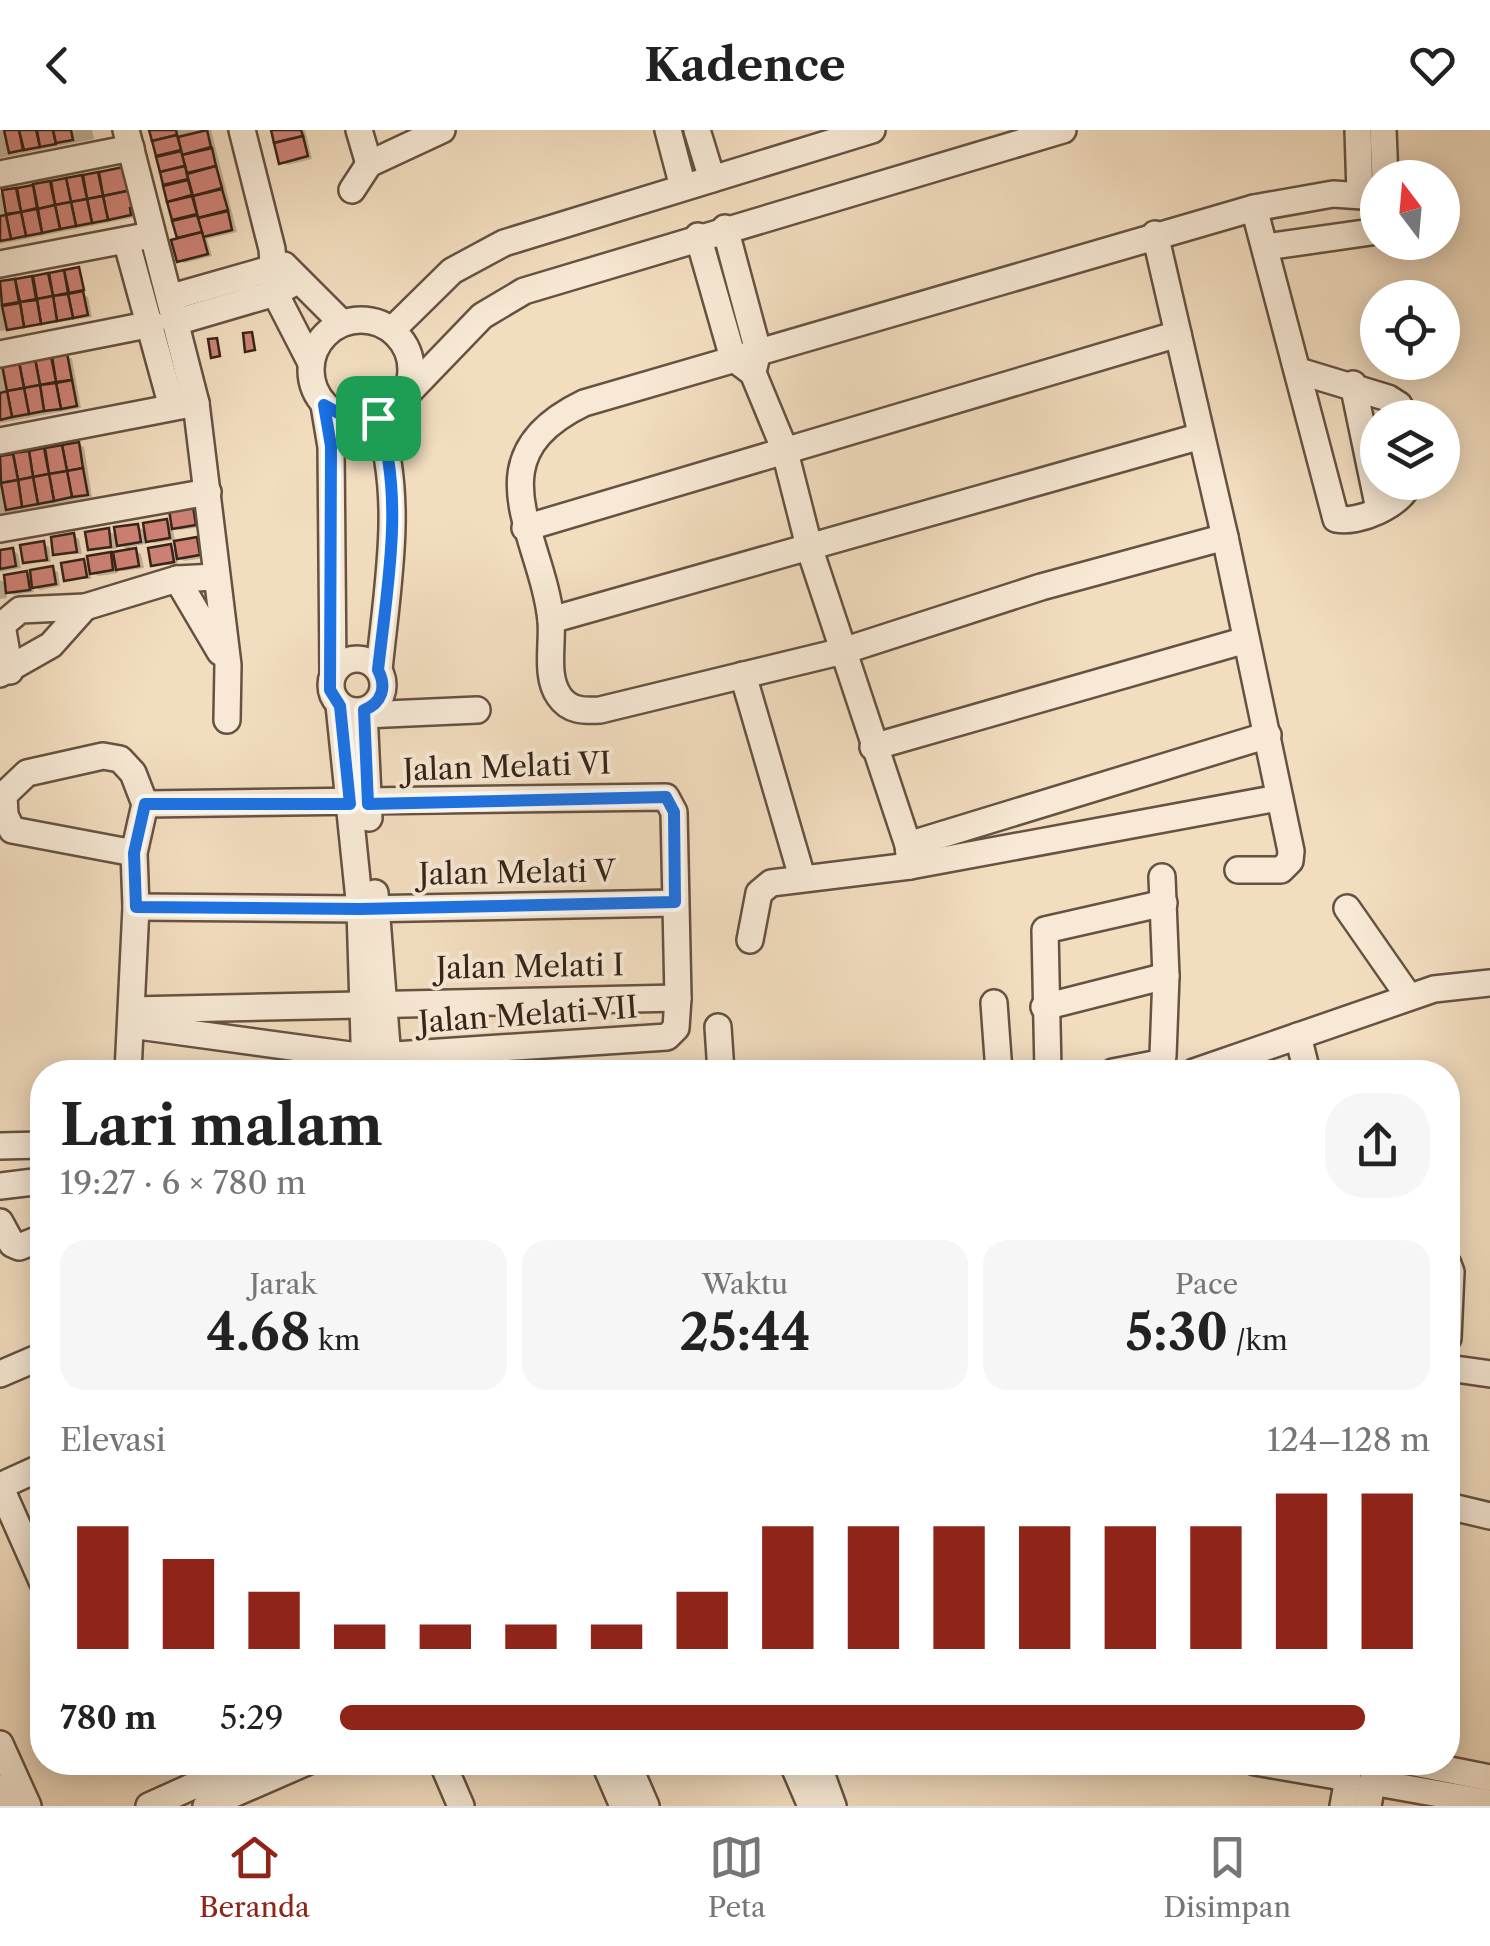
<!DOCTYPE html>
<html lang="id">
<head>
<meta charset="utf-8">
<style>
  :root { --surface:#fff; --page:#f6f6f6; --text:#222; --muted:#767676; --line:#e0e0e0; --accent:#8f2418 }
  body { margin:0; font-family:"Libre Caslon Text",serif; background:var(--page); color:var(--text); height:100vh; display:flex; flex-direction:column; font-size:38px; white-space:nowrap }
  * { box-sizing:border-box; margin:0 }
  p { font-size:32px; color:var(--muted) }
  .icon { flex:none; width:55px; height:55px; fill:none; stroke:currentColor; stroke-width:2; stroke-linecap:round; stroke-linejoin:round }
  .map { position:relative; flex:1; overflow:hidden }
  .sheet { position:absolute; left:30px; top:930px; width:1430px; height:715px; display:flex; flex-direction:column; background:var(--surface); border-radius:40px; box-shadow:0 5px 25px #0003 }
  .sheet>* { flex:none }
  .needle { width:65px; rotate:344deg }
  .buttons { position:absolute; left:1360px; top:30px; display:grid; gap:20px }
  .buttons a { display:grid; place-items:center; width:100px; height:100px; border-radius:50%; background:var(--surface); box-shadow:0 5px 25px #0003; font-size:50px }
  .pin { position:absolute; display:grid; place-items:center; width:85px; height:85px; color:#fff; margin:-42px; border-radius:20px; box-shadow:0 5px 15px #0006 }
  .round { display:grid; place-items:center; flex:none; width:105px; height:105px; border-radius:40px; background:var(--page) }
  .headline { display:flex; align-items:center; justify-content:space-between; height:170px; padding:0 30px }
  h1 { font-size:55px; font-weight:800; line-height:75px }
  .figures { display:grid; grid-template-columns:repeat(3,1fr); gap:15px; height:170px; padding:10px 30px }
  .figures div { display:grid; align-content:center; border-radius:25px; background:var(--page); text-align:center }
  .figures b { font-size:50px; font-weight:800 }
  .figures small { font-size:28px; font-weight:400 }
  .figures p { font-size:28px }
  .chart { height:280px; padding:20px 30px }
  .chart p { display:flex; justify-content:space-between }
  .chart svg { width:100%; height:180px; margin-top:10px; stroke:var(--accent); stroke-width:6 }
  ul { padding:0 30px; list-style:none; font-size:32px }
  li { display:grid; grid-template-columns:160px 120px 1fr; align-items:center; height:75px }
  li i { height:25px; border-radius:12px; background:var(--accent) }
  header { display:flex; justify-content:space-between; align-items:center; height:130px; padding:0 30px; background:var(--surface); font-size:45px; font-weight:800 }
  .tabs { display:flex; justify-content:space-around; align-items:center; height:140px; border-top:2px solid var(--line); background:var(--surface); font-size:28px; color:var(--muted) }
  .tabs a { display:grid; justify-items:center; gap:5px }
  .tabs .on { color:var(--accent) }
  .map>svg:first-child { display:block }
  .shadow { fill:#0003 }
  .building { fill:#cf8377; stroke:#372419; stroke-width:2.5 }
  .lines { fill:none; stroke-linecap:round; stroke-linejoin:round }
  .minor-casing { stroke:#665242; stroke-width:30 }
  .minor { stroke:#f7e9d5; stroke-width:25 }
  .route-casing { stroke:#fff; stroke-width:20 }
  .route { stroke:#1a73e8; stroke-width:12 }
  .labels { text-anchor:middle; stroke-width:8; stroke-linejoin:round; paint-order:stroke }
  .street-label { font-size:30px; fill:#372419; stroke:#f7e9d5 }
</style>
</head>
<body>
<header><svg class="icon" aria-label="back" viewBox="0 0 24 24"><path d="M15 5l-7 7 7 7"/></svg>Kadence<svg class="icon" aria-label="heart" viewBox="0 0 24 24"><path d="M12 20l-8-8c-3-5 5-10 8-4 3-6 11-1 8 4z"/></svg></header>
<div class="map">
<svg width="1490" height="1676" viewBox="0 0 1490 1676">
  <rect width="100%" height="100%" fill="#f2ddbf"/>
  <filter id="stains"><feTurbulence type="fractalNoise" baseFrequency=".002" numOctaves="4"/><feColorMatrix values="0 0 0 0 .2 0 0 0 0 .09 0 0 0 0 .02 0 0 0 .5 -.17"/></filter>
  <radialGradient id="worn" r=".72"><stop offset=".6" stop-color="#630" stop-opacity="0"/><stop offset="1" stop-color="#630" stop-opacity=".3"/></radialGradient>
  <g class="shadow">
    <polygon points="0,0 92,0 94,9 0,28"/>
    <polygon points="152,0 211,0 237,102 207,109 212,126 184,133 179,130 180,110 166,58 171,57 165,54"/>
    <polygon points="274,0 305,0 312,29 287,35 282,32"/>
    <polygon points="127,39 136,87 0,114 0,63"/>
    <polygon points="79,140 84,161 79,162 88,167 92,187 0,201 0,154"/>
    <polygon points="67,226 72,229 81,278 0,293 0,238"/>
    <polygon points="78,314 84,317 92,367 0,384 0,329"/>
    <polygon points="193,379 198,382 201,397 180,400 172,396 175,410 154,413 144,408 145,414 129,417 141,424 144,438 123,441 117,438 118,443 98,446 90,441 91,449 66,449 84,431 91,436 110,425 117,428 131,421 115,412 116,419 90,419 108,401 118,406 137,396 147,402 167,392 174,396"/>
    <polygon points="74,406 79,409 82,424 56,424"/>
    <polygon points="196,410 202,413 204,428 184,431 177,426 178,435 153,435 171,417 178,421"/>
    <polygon points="44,414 49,417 51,432 25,432"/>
    <polygon points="13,420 18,424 21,438 0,442 0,422"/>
    <polygon points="52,439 58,442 60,456 40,460 33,456 34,462 14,465 6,460 7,468 0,469 0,450 7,454 26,444 33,448"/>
  </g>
  <g class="building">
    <polygon points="4,0 19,0 23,20 9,23"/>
    <polygon points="19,0 36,0 40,17 24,20"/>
    <polygon points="37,0 53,0 56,14 40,17"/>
    <polygon points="53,0 71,0 73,10 56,13"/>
    <polygon points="149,0 176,0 177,5 152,11"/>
    <polygon points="207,0 211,17 182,25 178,7"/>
    <polygon points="271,0 301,0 303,6 274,13"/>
    <polygon points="177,5 181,20 156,26 152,11"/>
    <polygon points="303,6 308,26 279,34 274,13"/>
    <polygon points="212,18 216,36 187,43 182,25"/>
    <polygon points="181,21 185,36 160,42 156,27"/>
    <polygon points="128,36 132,60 103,66 99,42"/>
    <polygon points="185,36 188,49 163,55 160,42"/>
    <polygon points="216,36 222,58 193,66 187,44"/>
    <polygon points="98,42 103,66 87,69 83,45"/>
    <polygon points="82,45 87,69 71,72 66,48"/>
    <polygon points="66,48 71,72 55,75 51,51"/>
    <polygon points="188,50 192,65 167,72 163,56"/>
    <polygon points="50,51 55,75 38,79 33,54"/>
    <polygon points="33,55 37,78 21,82 17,58"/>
    <polygon points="16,58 21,82 6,84 2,60"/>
    <polygon points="222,59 228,80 198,88 193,66"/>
    <polygon points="132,60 136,77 130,78 131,85 108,90 103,66"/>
    <polygon points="103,66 108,90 92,93 87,69"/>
    <polygon points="192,66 197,84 172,90 167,72"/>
    <polygon points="87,69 92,93 76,96 71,72"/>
    <polygon points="71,72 76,96 60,99 55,75"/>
    <polygon points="55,75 60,99 42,103 38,79"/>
    <polygon points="37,79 42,103 26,106 21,82"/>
    <polygon points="228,81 232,100 203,107 198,88"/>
    <polygon points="21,82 26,106 11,109 6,85"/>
    <polygon points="6,85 11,109 0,111 0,86"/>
    <polygon points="197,85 202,102 177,108 172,91"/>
    <polygon points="202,102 208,124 177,132 171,110"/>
    <polygon points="79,137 84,160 69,163 64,140"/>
    <polygon points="64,140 68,163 53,166 49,143"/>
    <polygon points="48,143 53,166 37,169 33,146"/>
    <polygon points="32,146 36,169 20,172 15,149"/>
    <polygon points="15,149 19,172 2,175 0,151"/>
    <polygon points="83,161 88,185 73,188 68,164"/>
    <polygon points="68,164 73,188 57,191 53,166"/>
    <polygon points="53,166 57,191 41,194 37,169"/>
    <polygon points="37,170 41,194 24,197 20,172"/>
    <polygon points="20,173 24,197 7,200 2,176"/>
    <polygon points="252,202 255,220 245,222 243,203"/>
    <polygon points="217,208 220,226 211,228 208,209"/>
    <polygon points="67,223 72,250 56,252 52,226"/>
    <polygon points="51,226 56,252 40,255 35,229"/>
    <polygon points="35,229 40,255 24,258 19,232"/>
    <polygon points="19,232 24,258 7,261 2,235"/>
    <polygon points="72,250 77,276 61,279 56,253"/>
    <polygon points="56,253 61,279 44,281 40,255"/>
    <polygon points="40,255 44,281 29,284 24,258"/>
    <polygon points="24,258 29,284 12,287 7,261"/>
    <polygon points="7,261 12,287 0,290 0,263"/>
    <polygon points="79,312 83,338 67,341 62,315"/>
    <polygon points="62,315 67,341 49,344 45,318"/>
    <polygon points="44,318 49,344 33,347 29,321"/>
    <polygon points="29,321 33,347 18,350 13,323"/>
    <polygon points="13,324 18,350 1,353 0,326"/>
    <polygon points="83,338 88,365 72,367 67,341"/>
    <polygon points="67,341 72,367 54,371 49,344"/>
    <polygon points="49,344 54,371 38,374 33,347"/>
    <polygon points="33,347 38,374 22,377 18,350"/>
    <polygon points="18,350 22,377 6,380 1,353"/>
    <polygon points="193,376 196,395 172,399 169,380"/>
    <polygon points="167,389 170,408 146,412 143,393"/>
    <polygon points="138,394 141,412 117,416 114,397"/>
    <polygon points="109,398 111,417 88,420 85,402"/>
    <polygon points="74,403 77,422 53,425 51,407"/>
    <polygon points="197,407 200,425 177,429 174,411"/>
    <polygon points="44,411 47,430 23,433 20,415"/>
    <polygon points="171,414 174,432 151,436 148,418"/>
    <polygon points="13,418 16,436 0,439 0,420"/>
    <polygon points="136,418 139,436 116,440 113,422"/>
    <polygon points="111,422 113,440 90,444 87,426"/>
    <polygon points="84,429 87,447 64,451 61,433"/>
    <polygon points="53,436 56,454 32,458 30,440"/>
    <polygon points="27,441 30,460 6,463 4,445"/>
  </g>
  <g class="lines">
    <defs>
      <g id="minor">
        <polyline points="126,0 196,273 228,535 227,590"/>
        <polyline points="242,0 272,119 275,163 311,233"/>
        <polyline points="359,0 369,34"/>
        <polyline points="668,0 683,57"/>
        <polyline points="697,0 712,49"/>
        <polyline points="1358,0 1360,64"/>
        <polyline points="1383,0 1385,48"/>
        <polyline points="0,44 131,18"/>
        <polyline points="352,60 369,34 442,0"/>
        <path d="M 1254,78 L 1336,389 C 1359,394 1401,375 1410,352"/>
        <polyline points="725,98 758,221 754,238"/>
        <polyline points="1155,104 1225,407 1291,721 1290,731 1281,740 1238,740"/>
        <polyline points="698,106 733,228 753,243 784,318 810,420 908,715 910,736"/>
        <polyline points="126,110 172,277"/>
        <polyline points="1266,117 1378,101"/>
        <polyline points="0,134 141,107"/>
        <polyline points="287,138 342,193"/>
        <polyline points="172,167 284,135"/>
        <circle cx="361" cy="240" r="50"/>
        <polyline points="176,192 275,163 297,151"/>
        <polyline points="392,200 452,141 504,113 872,0"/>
        <polyline points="0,224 152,194"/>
        <polyline points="1299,241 1388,268 1399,275 1405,288"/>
        <polyline points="1353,254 1379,379"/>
        <polyline points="403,268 482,186 524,161 1063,0"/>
        <polyline points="324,275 331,317 333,543"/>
        <path d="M 377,288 C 405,366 387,458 379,540"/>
        <polyline points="0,311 196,273"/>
        <polyline points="525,398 1178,204"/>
        <polyline points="0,399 208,362"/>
        <path d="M 1225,407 L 1041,457 L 843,521 L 600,580 C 584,581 569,581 559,566 C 545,546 553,515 551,491 C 542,404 470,328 584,273 L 1254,78 L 1333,64 L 1378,67"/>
        <polyline points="177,449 220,522"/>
        <polyline points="551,490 1201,306"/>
        <circle cx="357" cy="555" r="26"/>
        <polyline points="10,541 2,495 20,480 85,477 177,449 215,447"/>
        <polyline points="0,544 51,515 85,477"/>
        <polyline points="743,545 802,747"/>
        <polyline points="339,575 360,779 365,942"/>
        <polyline points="364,581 369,688"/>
        <polyline points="364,585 477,580"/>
        <polyline points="873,617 1246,510"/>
        <polyline points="908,715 1268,605"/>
        <polyline points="375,763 389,942"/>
        <polyline points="136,777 360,779 675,773"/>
        <polyline points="1347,778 1409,867"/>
        <polyline points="750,810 759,763 771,753 910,736 1278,668"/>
        <polyline points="994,873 999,942"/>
        <polyline points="1044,877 1166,846"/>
        <polyline points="132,880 678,868"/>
        <polyline points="131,895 365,927 667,907 676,898 678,868 674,682 666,667 145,674"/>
        <polyline points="718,897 721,942"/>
        <polyline points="1298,906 1307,942"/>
        <polyline points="128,942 136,777 134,723 145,674 133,643 120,629 103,626 27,643 4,665 5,685 12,700 134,723"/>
        <polyline points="1048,942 1045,800 1164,773"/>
        <polyline points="1113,942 1159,933 1163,926 1166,846 1162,747"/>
        <polyline points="1194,942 1434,859 1490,853"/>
        <polyline points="0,1016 42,1015"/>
        <polyline points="0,1056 42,1051"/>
        <polyline points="0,1092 12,1114 19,1117 42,1108"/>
        <polyline points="1448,1134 1451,1142 1448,1208"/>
        <polyline points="1448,1238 1490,1244"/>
        <polyline points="0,1244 42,1226"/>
        <polyline points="0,1356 42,1451"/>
        <polyline points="0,1356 42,1337"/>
        <polyline points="1448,1376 1490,1386"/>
        <polyline points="0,1614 28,1676"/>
        <polyline points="442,1632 461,1676"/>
        <polyline points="604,1632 623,1676"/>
        <polyline points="627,1632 646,1676"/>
        <polyline points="792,1632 811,1676"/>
        <polyline points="817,1632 833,1676"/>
        <polyline points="1255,1632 1348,1648 1343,1676"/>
        <polyline points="1410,1632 1490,1648"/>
        <polyline points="1372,1652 1490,1673"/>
        <polyline points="0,1658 8,1676"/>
        <polyline points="149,1676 246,1632"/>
        <polyline points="206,1676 307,1632"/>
        <polyline points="1368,1676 1376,1632"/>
      </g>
    </defs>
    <use href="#minor" class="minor-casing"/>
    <use href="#minor" class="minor"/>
  </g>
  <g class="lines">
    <defs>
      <path id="route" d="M 324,275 L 349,289 L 378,288 C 405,366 387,458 378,540 C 387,557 382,573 364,580 L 368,674 L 666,667 L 674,682 L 675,772 L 360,779 L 136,777 L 134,723 L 145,674 L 350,674 L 340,576 L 330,560 L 331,316 Z"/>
    </defs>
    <use href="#route" class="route-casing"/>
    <use href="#route" class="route"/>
  </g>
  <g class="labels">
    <g class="street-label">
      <text transform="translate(507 637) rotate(-2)" y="10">Jalan Melati VI</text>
      <text transform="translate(517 743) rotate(-1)" y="10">Jalan Melati V</text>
      <text transform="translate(530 837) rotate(-1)" y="10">Jalan Melati I</text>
      <text transform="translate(528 885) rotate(-4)" y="10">Jalan Melati VII</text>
    </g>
  </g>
  <rect width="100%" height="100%" filter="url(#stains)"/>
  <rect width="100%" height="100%" fill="url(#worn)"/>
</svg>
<div class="buttons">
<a><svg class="needle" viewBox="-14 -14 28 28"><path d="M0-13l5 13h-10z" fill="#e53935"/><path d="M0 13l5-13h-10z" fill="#767676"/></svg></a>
<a><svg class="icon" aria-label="locate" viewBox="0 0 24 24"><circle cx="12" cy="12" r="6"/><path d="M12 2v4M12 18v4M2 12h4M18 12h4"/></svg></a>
<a><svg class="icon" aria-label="layers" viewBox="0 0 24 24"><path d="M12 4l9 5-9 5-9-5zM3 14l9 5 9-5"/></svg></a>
</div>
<div class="pin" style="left:378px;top:288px;background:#1e9e55"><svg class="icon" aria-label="arrive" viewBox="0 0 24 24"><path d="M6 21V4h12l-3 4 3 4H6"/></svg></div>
<section class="sheet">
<div class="headline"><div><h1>Lari malam</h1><p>19:27 · 6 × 780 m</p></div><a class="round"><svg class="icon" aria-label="share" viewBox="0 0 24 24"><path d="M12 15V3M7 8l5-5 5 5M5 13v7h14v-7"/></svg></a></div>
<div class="figures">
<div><p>Jarak</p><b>4.68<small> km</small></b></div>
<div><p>Waktu</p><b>25:44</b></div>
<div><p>Pace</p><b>5:30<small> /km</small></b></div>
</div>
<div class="chart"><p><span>Elevasi</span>124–128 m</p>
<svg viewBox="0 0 160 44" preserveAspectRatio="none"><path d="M5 44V14M15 44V22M25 44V30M35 44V38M45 44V38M55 44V38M65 44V38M75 44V30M85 44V14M95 44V14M105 44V14M115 44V14M125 44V14M135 44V14M145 44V6M155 44V6"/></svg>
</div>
<ul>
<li><b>780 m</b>5:29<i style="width:94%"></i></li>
</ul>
</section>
</div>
<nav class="tabs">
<a class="on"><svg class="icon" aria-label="home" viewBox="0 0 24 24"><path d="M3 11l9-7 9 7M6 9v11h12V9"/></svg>Beranda</a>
<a><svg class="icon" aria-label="map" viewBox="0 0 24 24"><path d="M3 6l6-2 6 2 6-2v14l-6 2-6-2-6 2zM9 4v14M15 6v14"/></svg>Peta</a>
<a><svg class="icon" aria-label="saved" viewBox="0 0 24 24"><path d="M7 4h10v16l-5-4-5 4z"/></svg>Disimpan</a>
</nav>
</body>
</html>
